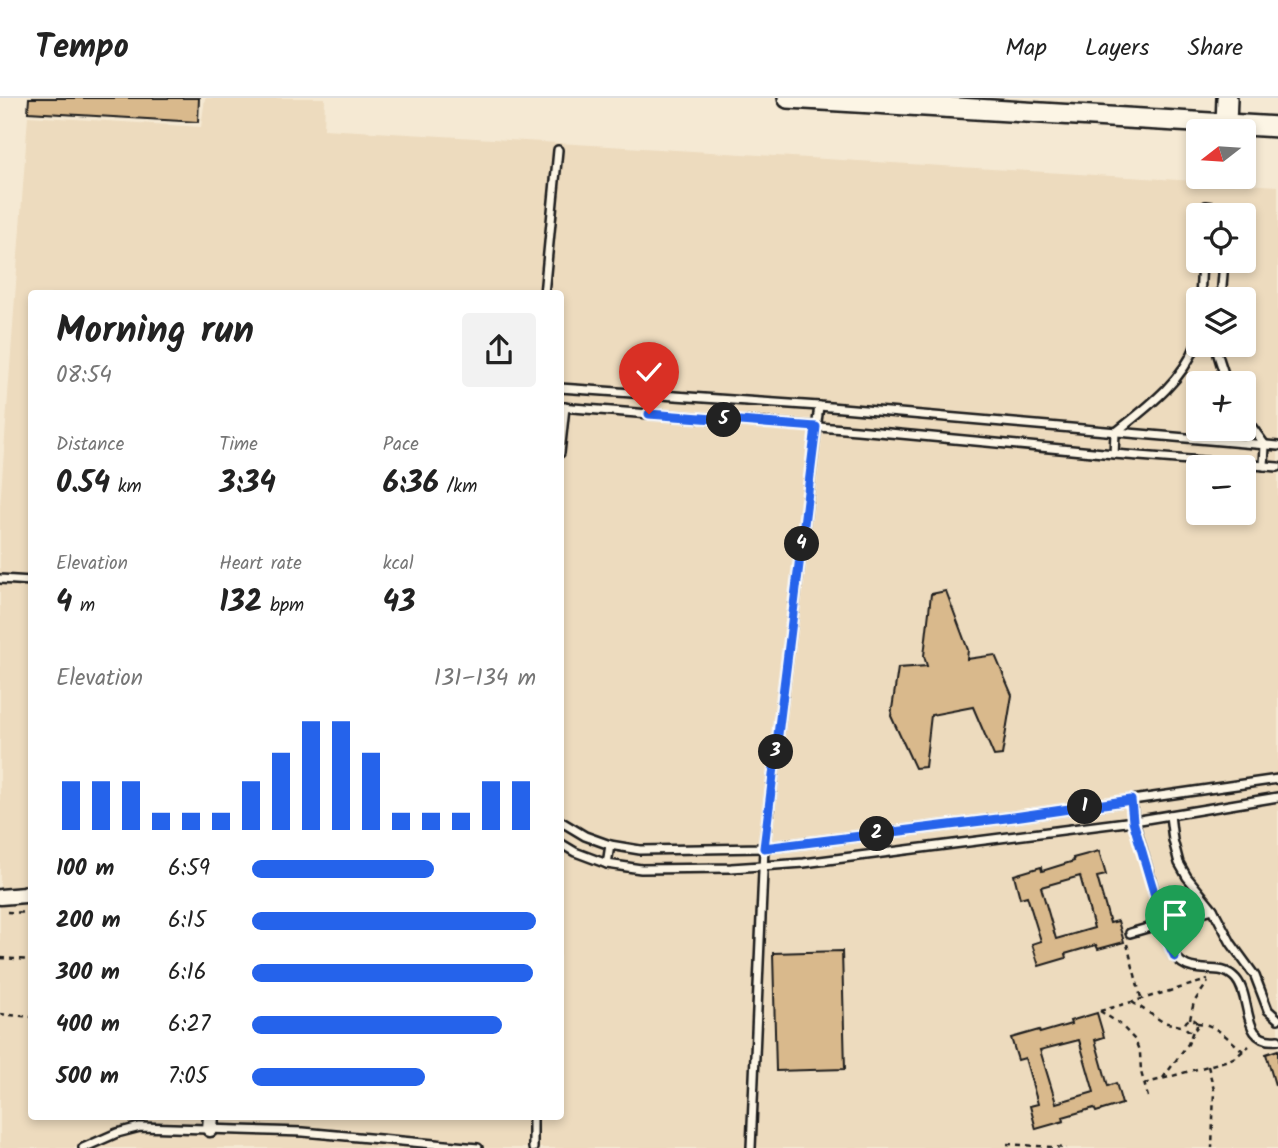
<!DOCTYPE html>
<html lang="en">
<head>
<meta charset="utf-8">
<style>
  :root { --surface:#fff; --page:#f2f2f2; --text:#222; --muted:#767676; --line:#e0e0e0; --accent:#2563eb }
  body { margin:0; font-family:Kalam,sans-serif; background:var(--page); color:var(--text); height:100vh; display:flex; flex-direction:column; font-size:26px; white-space:nowrap }
  * { box-sizing:border-box; margin:0 }
  p { font-size:23px; color:var(--muted) }
  .icon { flex:none; width:38px; height:38px; fill:none; stroke:currentColor; stroke-width:2; stroke-linecap:round; stroke-linejoin:round }
  .map { position:relative; flex:1; overflow:hidden }
  .sheet { position:absolute; left:28px; top:192px; width:536px; height:830px; display:flex; flex-direction:column; background:var(--surface); border-radius:7px; box-shadow:0 4px 10px #0003 }
  .sheet>* { flex:none }
  .needle { width:46px; rotate:253deg }
  .controls { position:absolute; left:1186px; top:21px; display:grid; gap:14px }
  .controls a { display:grid; place-items:center; width:70px; height:70px; border-radius:7px; background:var(--surface); box-shadow:0 4px 10px #0003; font-size:35px }
  .pin { position:absolute; display:grid; place-items:center; width:60px; height:60px; color:#fff; margin:-72px -30px; border-radius:50% 50% 50% 0; rotate:-45deg; box-shadow:0 0 7px #0007 }
  .pin .icon { rotate:45deg }
  .km { position:absolute; width:35px; height:35px; margin:-18px; border-radius:50%; background:#222; color:#fff; font-size:19px; line-height:35px; text-align:center }
  .round { display:grid; place-items:center; flex:none; width:74px; height:74px; border-radius:7px; background:var(--page) }
  .headline { display:flex; align-items:center; justify-content:space-between; height:119px; padding:0 28px }
  h1 { font-size:38px; font-weight:700; line-height:52px }
  .metrics { display:grid; grid-template-columns:repeat(3,1fr); gap:10px; height:119px; padding:7px 28px }
  .metrics div { display:grid; align-content:center }
  .metrics b { font-size:30px; font-weight:700 }
  .metrics small { font-size:19px; font-weight:400 }
  .metrics p { font-size:19px }
  .chart { height:196px; padding:14px 28px }
  .chart p { display:flex; justify-content:space-between }
  .chart svg { width:100%; height:126px; margin-top:7px; stroke:var(--accent); stroke-width:6 }
  ul { padding:0 28px; list-style:none; font-size:23px }
  li { display:grid; grid-template-columns:112px 84px 1fr; align-items:center; height:52px }
  li i { height:18px; border-radius:9px; background:var(--accent) }
  header { display:flex; align-items:center; gap:42px; box-sizing:border-box; height:98px; padding:0 35px; background:var(--surface); border-bottom:2px solid var(--line) }
  header strong { font-size:33px }
  nav { display:flex; gap:38px; margin-inline-start:auto; font-size:24px }
  .map>svg:first-child { display:block }
  .built { fill:#eddbbe; fill-rule:evenodd }
  .building { fill:#d9b98c; stroke:#1c1c1c; stroke-width:2; fill-rule:evenodd }
  .lines { fill:none; stroke-linecap:round; stroke-linejoin:round }
  .service-casing { stroke:#1c1c1c; stroke-width:12 }
  .minor-casing { stroke:#1c1c1c; stroke-width:19 }
  .secondary-casing { stroke:#1c1c1c; stroke-width:24 }
  .path { stroke:#1c1c1c; stroke-width:2.5; stroke-dasharray:5 5; stroke-linecap:butt }
  .service { stroke:#fcf5e5; stroke-width:7 }
  .minor { stroke:#fcf5e5; stroke-width:14 }
  .secondary { stroke:#fcf5e5; stroke-width:19 }
  .route-casing { stroke:#fff; stroke-width:14 }
  .route { stroke:#2563eb; stroke-width:9 }
</style>
</head>
<body>
<header>
<strong>Tempo</strong>
<nav><a>Map</a><a>Layers</a><a>Share</a></nav>
</header>
<div class="map">
<svg width="1278" height="1050" viewBox="0 0 1278 1050">
  <rect width="100%" height="100%" fill="#f5e9d3"/>
  <filter id="ink" filterUnits="userSpaceOnUse"><feTurbulence type="fractalNoise" baseFrequency=".0143" numOctaves="2"/><feDisplacementMap in="SourceGraphic" scale="14" xChannelSelector="R" yChannelSelector="G"/><feConvolveMatrix kernelMatrix="1 2 1 2 8 2 1 2 1" color-interpolation-filters="sRGB"/></filter>
  <g filter="url(#ink)">
    <path class="built" d="M 205,0 L 325,0 L 324,31 L 1278,88 L 1278,1050 L 0,1050 L 0,409 L 28,18 L 201,29 ZM 1199,117 L 1244,117 L 1244,163 L 1199,163 ZM 32,196 L 560,196 L 560,1018 L 32,1018 ZM 1199,201 L 1244,201 L 1244,247 L 1199,247 ZM 1199,285 L 1244,285 L 1244,331 L 1199,331 ZM 1199,369 L 1244,369 L 1244,415 L 1199,415 Z"/>
    <g class="building">
      <polygon points="29,0 199,0 198,24 28,14"/>
      <polygon points="946,493 968,552 967,561 995,557 1012,597 1002,657 994,658 973,609 931,617 925,669 915,670 891,618 898,570 927,568 924,558 931,496"/>
      <path d="M 1099,753 L 1106,777 L 1097,779 L 1110,825 L 1118,823 L 1124,844 L 1098,851 L 1096,847 L 1065,856 L 1066,860 L 1039,868 L 1032,846 L 1041,843 L 1027,798 L 1020,800 L 1014,777 L 1041,769 L 1042,773 L 1074,763 L 1073,760 ZM 1080,778 L 1094,830 L 1056,841 L 1041,789 Z"/>
      <polygon points="842,853 845,971 776,973 773,855"/>
      <path d="M 1097,915 L 1104,939 L 1095,942 L 1108,988 L 1116,985 L 1122,1006 L 1096,1014 L 1094,1010 L 1063,1019 L 1064,1023 L 1036,1031 L 1030,1008 L 1038,1006 L 1025,960 L 1018,962 L 1011,940 L 1039,932 L 1040,935 L 1071,926 L 1070,923 ZM 1079,942 L 1094,994 L 1056,1005 L 1040,952 Z"/>
      <polygon points="1278,952 1278,986 1275,987 1266,956"/>
    </g>
    <g class="lines">
      <defs>
        <g id="service">
          <polyline points="1205,117 1206,108 1227,111 1226,117"/>
          <polyline points="544,196 558,52"/>
          <polyline points="1200,201 1202,163"/>
          <polyline points="1221,201 1224,163"/>
          <polyline points="1218,247 1218,257 1227,285"/>
          <polyline points="560,290 819,308 1278,348"/>
          <polyline points="560,309 857,332 1114,356 1278,369"/>
          <polyline points="1244,318 1265,347 1264,368"/>
          <polyline points="560,355 565,309"/>
          <path d="M 1114,356 L 1115,335 C 1146,310 1181,285 1196,247 C 1199,239 1198,228 1199,219"/>
          <polyline points="0,481 32,483"/>
          <path d="M 1131,702 L 1134,723 L 1170,849 C 1187,887 1217,859 1236,881 C 1253,901 1240,947 1278,942"/>
          <polyline points="1170,717 1173,742 1179,765 1187,779 1213,811 1231,845 1255,878 1268,912 1278,921"/>
          <polyline points="560,723 585,738 610,747 640,752 764,750 1014,719 1278,681"/>
          <polyline points="560,745 575,754 607,766 641,771 731,770 804,765 1134,723 1278,699"/>
          <polyline points="607,766 610,747"/>
          <polyline points="1130,835 1213,811"/>
          <polyline points="83,1050 117,1035 140,1029 303,1034 478,1050"/>
          <polyline points="533,1050 533,1018"/>
          <polyline points="751,1050 764,750 819,308"/>
        </g>
        <g id="minor">
          <polyline points="0,799 25,797 32,793"/>
          <polyline points="210,1031 211,1018"/>
        </g>
        <g id="secondary">
          <polyline points="788,0 1278,29"/>
          <polyline points="1226,26 1227,0"/>
        </g>
      </defs>
      <use href="#service" class="service-casing"/>
      <use href="#minor" class="minor-casing"/>
      <use href="#secondary" class="secondary-casing"/>
      <g class="path">
        <polyline points="7,814 32,815"/>
        <polyline points="1127,846 1141,900"/>
        <polyline points="0,860 32,862"/>
        <polyline points="1132,904 1163,924 1185,929"/>
        <polyline points="1100,913 1208,882"/>
        <polyline points="1100,913 1120,926 1135,942 1140,955 1141,974 1148,999"/>
        <polyline points="0,916 32,919"/>
        <circle cx="1191" cy="927" r="6"/>
        <polyline points="1190,921 1194,904 1208,884"/>
        <path d="M 1197,925 C 1214,925 1230,942 1243,953"/>
        <polyline points="1208,968 1214,992 1212,1050"/>
        <polyline points="1163,980 1188,946 1193,933"/>
        <polyline points="1144,986 1229,962 1237,958 1249,948"/>
        <polyline points="1007,1046 1067,1050"/>
      </g>
      <use href="#service" class="service"/>
      <use href="#minor" class="minor"/>
      <use href="#secondary" class="secondary"/>
    </g>
  </g>
  <g class="lines" filter="url(#ink)">
    <defs>
      <polyline id="route" points="649,316 816,329 764,750 1014,719 1131,702 1133,723 1170,849 1175,859"/>
    </defs>
    <use href="#route" class="route-casing"/>
    <use href="#route" class="route"/>
  </g>
</svg>
<div class="controls">
<a><svg class="needle" viewBox="-14 -14 28 28"><path d="M0-13l5 13h-10z" fill="#e53935"/><path d="M0 13l5-13h-10z" fill="#767676"/></svg></a>
<a><svg class="icon" aria-label="locate" viewBox="0 0 24 24"><circle cx="12" cy="12" r="6"/><path d="M12 2v4M12 18v4M2 12h4M18 12h4"/></svg></a>
<a><svg class="icon" aria-label="layers" viewBox="0 0 24 24"><path d="M12 4l9 5-9 5-9-5zM3 14l9 5 9-5"/></svg></a>
<a>+</a>
<a>−</a>
</div>
<div class="pin" style="left:1175px;top:859px;background:#1e9e55"><svg class="icon" aria-label="arrive" viewBox="0 0 24 24"><path d="M6 21V4h12l-3 4 3 4H6"/></svg></div>
<div class="pin" style="left:649px;top:316px;background:#d93025"><svg class="icon" aria-label="check" viewBox="0 0 24 24"><path d="M5 12l5 5 9-10"/></svg></div>
<b class="km" style="left:1085px;top:709px">1</b>
<b class="km" style="left:877px;top:736px">2</b>
<b class="km" style="left:776px;top:654px">3</b>
<b class="km" style="left:802px;top:446px">4</b>
<b class="km" style="left:724px;top:322px">5</b>
<section class="sheet">
<div class="headline"><div><h1>Morning run</h1><p>08:54</p></div><a class="round"><svg class="icon" aria-label="share" viewBox="0 0 24 24"><path d="M12 15V3M7 8l5-5 5 5M5 13v7h14v-7"/></svg></a></div>
<div class="metrics">
<div><p>Distance</p><b>0.54<small> km</small></b></div>
<div><p>Time</p><b>3:34</b></div>
<div><p>Pace</p><b>6:36<small> /km</small></b></div>
</div>
<div class="metrics">
<div><p>Elevation</p><b>4<small> m</small></b></div>
<div><p>Heart rate</p><b>132<small> bpm</small></b></div>
<div><p>kcal</p><b>43</b></div>
</div>
<div class="chart"><p><span>Elevation</span>131–134 m</p>
<svg viewBox="0 0 160 44" preserveAspectRatio="none"><path d="M5 44V27M15 44V27M25 44V27M35 44V38M45 44V38M55 44V38M65 44V27M75 44V17M85 44V6M95 44V6M105 44V17M115 44V38M125 44V38M135 44V38M145 44V27M155 44V27"/></svg>
</div>
<ul>
<li><b>100 m</b>6:59<i style="width:64%"></i></li>
<li><b>200 m</b>6:15<i style="width:100%"></i></li>
<li><b>300 m</b>6:16<i style="width:99%"></i></li>
<li><b>400 m</b>6:27<i style="width:88%"></i></li>
<li><b>500 m</b>7:05<i style="width:61%"></i></li>
</ul>
</section>
</div>
</body>
</html>
